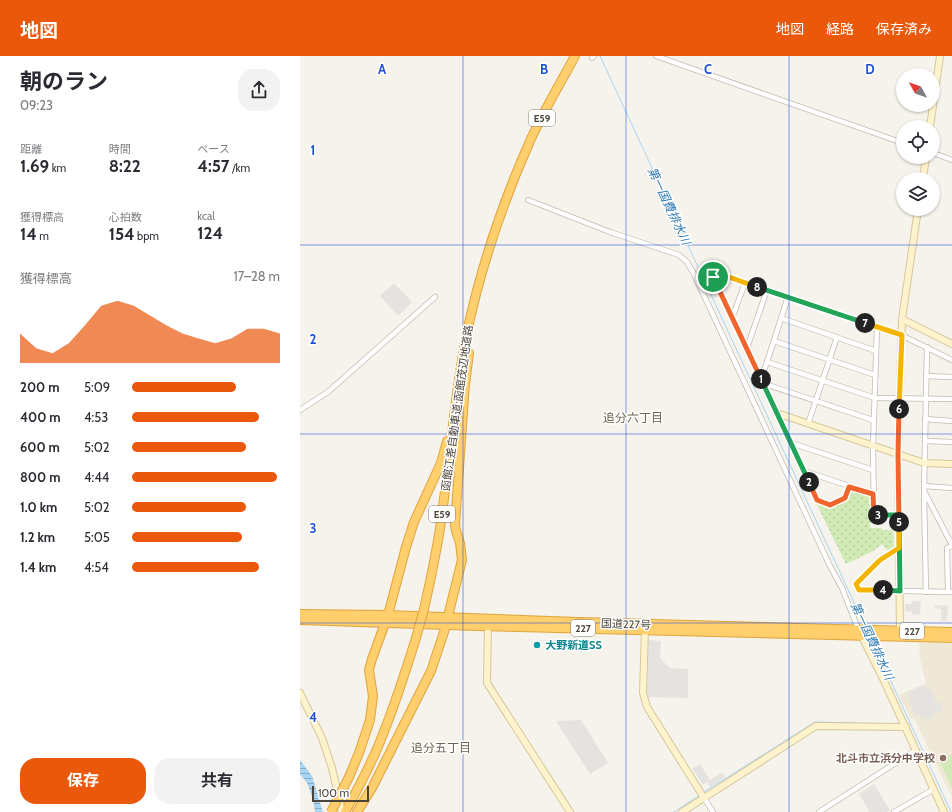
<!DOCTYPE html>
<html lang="ja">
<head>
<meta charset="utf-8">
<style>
  :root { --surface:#fff; --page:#f2f2f3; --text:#2b2b33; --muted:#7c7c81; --accent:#ea580c }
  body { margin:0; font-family:Cabin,"Noto Sans JP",sans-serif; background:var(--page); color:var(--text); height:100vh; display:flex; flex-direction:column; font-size:15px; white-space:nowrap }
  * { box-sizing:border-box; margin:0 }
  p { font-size:13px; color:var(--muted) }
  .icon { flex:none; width:22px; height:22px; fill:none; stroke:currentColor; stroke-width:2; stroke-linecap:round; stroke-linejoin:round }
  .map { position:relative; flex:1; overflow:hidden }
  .drawer { display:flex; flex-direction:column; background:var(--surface); width:300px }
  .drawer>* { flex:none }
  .needle { width:26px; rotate:310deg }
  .fabs { position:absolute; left:596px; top:12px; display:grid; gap:8px }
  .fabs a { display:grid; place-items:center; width:44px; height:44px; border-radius:50%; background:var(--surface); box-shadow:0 1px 3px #0004; font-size:20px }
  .scale { position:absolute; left:12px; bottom:10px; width:57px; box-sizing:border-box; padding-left:4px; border:2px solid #4b4439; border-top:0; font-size:11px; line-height:14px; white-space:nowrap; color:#4b4439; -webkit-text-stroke:3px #fff; paint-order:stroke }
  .pin { position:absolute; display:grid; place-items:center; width:34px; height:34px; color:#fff; margin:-17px; border:2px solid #fff; border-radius:50%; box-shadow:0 1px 4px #0007 }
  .km { position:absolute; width:20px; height:20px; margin:-10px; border-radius:50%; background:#222; color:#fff; font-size:11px; line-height:20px; text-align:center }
  .round { display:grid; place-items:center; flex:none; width:42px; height:42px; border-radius:16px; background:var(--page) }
  .head { display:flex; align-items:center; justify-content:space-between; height:68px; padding:0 20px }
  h1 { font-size:22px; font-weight:700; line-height:30px }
  .metrics { display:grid; grid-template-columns:repeat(3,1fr); gap:6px; height:68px; padding:4px 20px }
  .metrics div { display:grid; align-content:center }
  .metrics b { font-size:17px; font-weight:700 }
  .metrics small { font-size:11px; font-weight:400 }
  .metrics p { font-size:11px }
  .chart { height:112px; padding:8px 20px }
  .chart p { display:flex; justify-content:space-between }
  .chart svg { width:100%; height:72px; margin-top:4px; fill:var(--accent); opacity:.7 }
  .button { display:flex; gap:8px; margin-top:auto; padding:8px 20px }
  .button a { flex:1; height:46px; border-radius:16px; background:var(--accent); color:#fff; font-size:16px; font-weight:700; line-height:46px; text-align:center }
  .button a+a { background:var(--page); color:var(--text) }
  ul { padding:0 20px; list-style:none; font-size:13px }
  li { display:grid; grid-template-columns:64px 48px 1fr; align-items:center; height:30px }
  li i { height:10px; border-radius:5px; background:var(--accent) }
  header { display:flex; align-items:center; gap:24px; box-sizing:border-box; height:56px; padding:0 20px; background:var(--accent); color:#fff }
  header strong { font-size:19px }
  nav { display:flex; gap:22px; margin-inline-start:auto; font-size:14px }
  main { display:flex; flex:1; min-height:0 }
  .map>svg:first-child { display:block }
  .education { fill:#efe8d6 }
  .park { fill:url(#park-dots) }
  .pitch { fill:#d2eab5 }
  .parking { fill:#e5e3e0 }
  .water { fill:url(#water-rules) }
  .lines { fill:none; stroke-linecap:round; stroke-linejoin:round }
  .stream { stroke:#a9d4f2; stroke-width:1 }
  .street-casing { stroke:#c2bbae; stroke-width:6 }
  .secondary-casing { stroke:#d6c79b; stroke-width:8 }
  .highway-casing { stroke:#e0a43c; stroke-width:10 }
  .street { stroke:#fff; stroke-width:4.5 }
  .secondary { stroke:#fff3cd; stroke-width:6 }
  .highway { stroke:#ffcf6e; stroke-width:8 }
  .highway-bridge-casing { stroke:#e0a43c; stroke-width:10; stroke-linecap:butt }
  .highway-bridge { stroke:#ffcf6e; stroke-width:8 }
  .split-1-casing { stroke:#fff; stroke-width:8 }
  .split-2-casing { stroke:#fff; stroke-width:8 }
  .split-3-casing { stroke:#fff; stroke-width:8 }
  .split-4-casing { stroke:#fff; stroke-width:8 }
  .split-5-casing { stroke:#fff; stroke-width:8 }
  .split-6-casing { stroke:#fff; stroke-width:8 }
  .split-7-casing { stroke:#fff; stroke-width:8 }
  .split-8-casing { stroke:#fff; stroke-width:8 }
  .split-9-casing { stroke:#fff; stroke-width:8 }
  .split-1 { stroke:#f0652b; stroke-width:5 }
  .split-2 { stroke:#22a559; stroke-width:5 }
  .split-3 { stroke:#f0652b; stroke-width:5 }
  .split-4 { stroke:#22a559; stroke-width:5 }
  .split-5 { stroke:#f5b400; stroke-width:5 }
  .split-6 { stroke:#f0652b; stroke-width:5 }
  .split-7 { stroke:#f5b400; stroke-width:5 }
  .split-8 { stroke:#22a559; stroke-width:5 }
  .split-9 { stroke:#f5b400; stroke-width:5 }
  .grid { fill:none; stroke:#1d4ed8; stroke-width:1; stroke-opacity:0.55 }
  .culture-dot { fill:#0f9aa8; stroke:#fff; stroke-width:1.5 }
  .education-dot { fill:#8d6e63; stroke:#fff; stroke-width:1.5 }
  .labels { text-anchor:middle; stroke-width:3; stroke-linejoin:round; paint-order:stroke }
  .shield { fill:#fff; stroke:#817c74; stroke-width:1 }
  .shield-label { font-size:10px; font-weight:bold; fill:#4b4439 }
  .street-label { font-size:11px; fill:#4b4439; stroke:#fff }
  .culture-label { font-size:11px; font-weight:bold; fill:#0d838f; stroke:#fff; text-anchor:start }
  .education-label { font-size:11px; font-weight:bold; fill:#785e54; stroke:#fff; text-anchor:end }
  .water-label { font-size:12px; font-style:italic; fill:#2e7ab2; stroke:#fff }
  .neighbourhood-label { font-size:12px; fill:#6e6250; stroke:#fff }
  .grid-label { font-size:13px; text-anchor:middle; font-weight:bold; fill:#1d4ed8; stroke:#fff; stroke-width:3; stroke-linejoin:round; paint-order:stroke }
</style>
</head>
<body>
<header>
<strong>地図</strong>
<nav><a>地図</a><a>経路</a><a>保存済み</a></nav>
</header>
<main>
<section class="drawer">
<div class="head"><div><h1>朝のラン</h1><p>09:23</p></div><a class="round"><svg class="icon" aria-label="share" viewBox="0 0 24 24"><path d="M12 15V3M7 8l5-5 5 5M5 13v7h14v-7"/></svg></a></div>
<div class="metrics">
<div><p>距離</p><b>1.69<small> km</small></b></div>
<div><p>時間</p><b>8:22</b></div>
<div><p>ペース</p><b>4:57<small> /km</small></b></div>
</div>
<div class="metrics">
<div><p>獲得標高</p><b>14<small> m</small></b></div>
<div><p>心拍数</p><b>154<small> bpm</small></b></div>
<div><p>kcal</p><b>124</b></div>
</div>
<div class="chart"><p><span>獲得標高</span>17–28 m</p>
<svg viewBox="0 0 160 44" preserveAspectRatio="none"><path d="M0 44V26L10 35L20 38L30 32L40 21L50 9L60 6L70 9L80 15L90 21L100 26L110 29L120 32L130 29L140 23L150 23L160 26V44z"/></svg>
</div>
<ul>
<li><b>200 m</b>5:09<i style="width:70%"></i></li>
<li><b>400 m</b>4:53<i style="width:86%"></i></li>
<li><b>600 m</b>5:02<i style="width:77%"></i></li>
<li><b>800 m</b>4:44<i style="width:98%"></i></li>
<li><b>1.0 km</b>5:02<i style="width:77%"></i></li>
<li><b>1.2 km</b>5:05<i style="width:74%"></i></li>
<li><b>1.4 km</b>4:54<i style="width:86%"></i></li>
</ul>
<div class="button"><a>保存</a><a>共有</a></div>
</section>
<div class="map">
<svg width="652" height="756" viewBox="0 0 652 756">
  <defs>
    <pattern id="park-dots" width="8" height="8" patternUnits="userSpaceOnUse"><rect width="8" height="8" fill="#d2eab5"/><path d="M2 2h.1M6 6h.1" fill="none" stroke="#b6ca9c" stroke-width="1.8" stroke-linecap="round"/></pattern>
    <pattern id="water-rules" width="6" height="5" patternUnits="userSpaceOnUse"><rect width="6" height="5" fill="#a9d4f2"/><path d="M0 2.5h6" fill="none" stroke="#8caec5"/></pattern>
  </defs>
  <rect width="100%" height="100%" fill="#f6f3ec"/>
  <polygon class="education" points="619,587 652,587 652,741 614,662 611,663 599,639 626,627 620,602"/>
  <polygon class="park" points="552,434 567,439 571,443 570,472 582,472 582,474 593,474 594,491 588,495 582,488 573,495 546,508 516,447 531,451 547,444 549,436"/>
  <polygon class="pitch" points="652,698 652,732 639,704"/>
  <g class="parking">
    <polygon points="94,227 112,246 98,260 80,240"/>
    <polygon points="613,545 621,545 620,559 612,558 612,556 605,555 605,548 612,548"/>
    <polygon points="635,549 648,550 647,565 641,565 641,553 635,552"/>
    <polygon points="348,584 361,585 360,602 370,612 388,613 388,642 347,641"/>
    <polygon points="623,629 624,632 628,630 637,647 640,646 643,653 632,659 633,662 626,665 625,662 621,663 619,659 616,660 607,639 610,638 609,636"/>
    <polygon points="281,664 308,707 290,718 256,665"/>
    <polygon points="400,708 410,724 422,716 425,721 410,731 407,726 403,729 392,713"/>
    <polygon points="574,728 590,754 586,756 570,756 559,738"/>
  </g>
  <polygon class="water" points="0,704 12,720 23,756 15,756 13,743 7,727 0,718"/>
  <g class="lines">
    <g class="stream">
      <polyline points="300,0 565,570"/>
      <polyline points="572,584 651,756"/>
      <polyline points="404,736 515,666 592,668"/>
      <polyline points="374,756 400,739"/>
    </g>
    <defs>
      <g id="street">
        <polyline points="356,0 603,87"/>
        <polyline points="292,2 294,0"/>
        <polyline points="633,97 652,104"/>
        <polyline points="228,144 310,176 379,199 387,206 394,218 530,510 542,532 559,575"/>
        <polyline points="431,259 434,257 445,227"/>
        <polyline points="481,262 576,295"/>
        <polyline points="474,285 575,319"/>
        <polyline points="446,291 448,289 467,234"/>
        <polyline points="467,306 488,241"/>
        <polyline points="626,320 652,321"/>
        <polyline points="461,323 413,221 415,216 577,271"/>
        <polyline points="462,327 573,364"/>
        <polyline points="0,354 28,336 135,241"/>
        <polyline points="625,363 652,365"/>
        <polyline points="508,368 537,281"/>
        <polyline points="625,385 652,386"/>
        <polyline points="491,387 573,414"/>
        <polyline points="504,415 573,438"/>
        <polyline points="624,430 652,432"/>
        <polyline points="549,431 545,442 530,449 517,444 462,327 461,323 467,306 575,342 652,343"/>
        <polyline points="625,437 652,489"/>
        <polyline points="599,459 574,459 573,390 577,271 601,279 652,304"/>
        <polyline points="599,492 580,504 556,528 559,534 652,536"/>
        <polyline points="626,536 624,436 627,291"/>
        <polyline points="648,536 647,492 652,490"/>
        <polyline points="404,742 413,756"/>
        <polyline points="519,756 616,694"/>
        <polyline points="594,756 634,733"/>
      </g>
      <g id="secondary">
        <polyline points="630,71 640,0"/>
        <polyline points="623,123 626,101"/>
        <polyline points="602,263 652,288"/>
        <polyline points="477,357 624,407 652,408"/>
        <polyline points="188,566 187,627 270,756"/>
        <polyline points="345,572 343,637 347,651 404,742"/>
        <polyline points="600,578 598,398 602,263 618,153"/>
        <polyline points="561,579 585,627 644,756"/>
        <polyline points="0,637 22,682 32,712 42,756"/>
        <polyline points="382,756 516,670 606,671"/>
      </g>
      <g id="highway">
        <path d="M 124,553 C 131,522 138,490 142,458 C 150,399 155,339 166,281 C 180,214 202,148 230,85 C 243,56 260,28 275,0"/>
        <polyline points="0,558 88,559 279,566 652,576"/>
        <polyline points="0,564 177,570 652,582"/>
        <polyline points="59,697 70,664 73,640 69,614 72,603 88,559 106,491 114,466 141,407 147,385"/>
        <path d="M 45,756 C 59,731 73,705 83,678 C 96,646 106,614 116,582"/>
        <polyline points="57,756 72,732 131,615 144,576 162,504 160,487 156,475 155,468 165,328 169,297"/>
      </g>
    </defs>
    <use href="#street" class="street-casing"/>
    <use href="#secondary" class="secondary-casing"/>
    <use href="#highway" class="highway-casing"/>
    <use href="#street" class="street"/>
    <use href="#secondary" class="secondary"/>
    <use href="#highway" class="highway"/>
    <defs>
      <g id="highway-bridge">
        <polyline points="116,582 124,553"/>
        <polyline points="31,756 49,721 59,697"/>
      </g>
    </defs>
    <use href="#highway-bridge" class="highway-bridge-casing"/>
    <use href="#highway-bridge" class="highway-bridge"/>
  </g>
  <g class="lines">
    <defs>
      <polyline id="split-1" points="413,221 461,323"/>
      <polyline id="split-2" points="461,323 509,426"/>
      <polyline id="split-3" points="509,426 517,444 530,449 545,442 549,431 573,438 574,459 578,459"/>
      <polyline id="split-4" points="578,459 599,459 600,535 583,534"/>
      <polyline id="split-5" points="583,534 559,534 556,528 580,504 599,492 599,466"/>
      <polyline id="split-6" points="599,466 598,398 599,353"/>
      <polyline id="split-7" points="565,267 602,279 599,353"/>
      <polyline id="split-8" points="457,231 565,267"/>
      <polyline id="split-9" points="413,221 415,216 457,231"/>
    </defs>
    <use href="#split-1" class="split-1-casing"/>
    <use href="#split-2" class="split-2-casing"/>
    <use href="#split-3" class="split-3-casing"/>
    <use href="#split-4" class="split-4-casing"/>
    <use href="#split-5" class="split-5-casing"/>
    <use href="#split-6" class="split-6-casing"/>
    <use href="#split-7" class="split-7-casing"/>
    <use href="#split-8" class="split-8-casing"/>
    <use href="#split-9" class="split-9-casing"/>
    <use href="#split-1" class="split-1"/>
    <use href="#split-2" class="split-2"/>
    <use href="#split-3" class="split-3"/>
    <use href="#split-4" class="split-4"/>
    <use href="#split-5" class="split-5"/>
    <use href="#split-6" class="split-6"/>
    <use href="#split-7" class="split-7"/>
    <use href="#split-8" class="split-8"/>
    <use href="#split-9" class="split-9"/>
  </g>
  <path class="grid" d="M 163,0 L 163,756M 326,0 L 326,756M 489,0 L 489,756M 0,189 L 652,189M 0,378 L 652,378M 0,567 L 652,567"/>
  <circle class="culture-dot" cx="237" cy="589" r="4"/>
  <circle class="education-dot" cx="643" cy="702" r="4"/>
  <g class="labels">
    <g class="shield">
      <rect x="229" y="54" width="26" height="16" rx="3"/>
      <rect x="129" y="450" width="26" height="16" rx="3"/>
      <rect x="271" y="564" width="24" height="16" rx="3"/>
      <rect x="600" y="567" width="24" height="16" rx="3"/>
    </g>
    <g class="shield-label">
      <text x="242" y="66">E59</text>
      <text x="142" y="462">E59</text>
      <text x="283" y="576">227</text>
      <text x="612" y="579">227</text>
    </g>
    <g class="street-label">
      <text transform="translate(157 352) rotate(-82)" y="4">函館江差自動車道;函館茂辺地道路</text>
      <text transform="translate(326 568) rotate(2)" y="4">国道227号</text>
    </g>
    <g class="culture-label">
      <text x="245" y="593">大野新道SS</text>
    </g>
    <g class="education-label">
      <text x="635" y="706">北斗市立浜分中学校</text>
    </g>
    <g class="water-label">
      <text transform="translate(369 150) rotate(65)" y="4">第一国費排水川</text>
      <text transform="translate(572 585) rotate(65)" y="4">第一国費排水川</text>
    </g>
    <g class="neighbourhood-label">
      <text x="333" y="366">追分六丁目</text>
      <text x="141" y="696">追分五丁目</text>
    </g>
  </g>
  <g class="grid-label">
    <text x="82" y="18">A</text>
    <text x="244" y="18">B</text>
    <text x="408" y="18">C</text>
    <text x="570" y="18">D</text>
    <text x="13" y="99">1</text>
    <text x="13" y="288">2</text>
    <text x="13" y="477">3</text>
    <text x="13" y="666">4</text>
  </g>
</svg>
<div class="fabs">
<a><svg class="needle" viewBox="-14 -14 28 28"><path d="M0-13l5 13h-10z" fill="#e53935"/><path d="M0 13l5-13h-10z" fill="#7c7c81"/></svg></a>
<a><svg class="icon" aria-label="locate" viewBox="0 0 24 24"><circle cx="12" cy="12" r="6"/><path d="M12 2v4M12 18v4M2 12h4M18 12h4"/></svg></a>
<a><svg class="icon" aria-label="layers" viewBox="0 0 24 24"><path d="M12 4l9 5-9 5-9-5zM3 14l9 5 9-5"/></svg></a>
</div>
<div class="scale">100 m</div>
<div class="pin" style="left:413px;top:221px;background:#1e9e55"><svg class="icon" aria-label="arrive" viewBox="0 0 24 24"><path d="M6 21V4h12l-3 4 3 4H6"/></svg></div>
<b class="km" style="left:461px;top:323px">1</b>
<b class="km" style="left:509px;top:426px">2</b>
<b class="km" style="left:578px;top:459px">3</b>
<b class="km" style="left:583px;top:534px">4</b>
<b class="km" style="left:599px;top:466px">5</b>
<b class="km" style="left:599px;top:353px">6</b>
<b class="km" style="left:565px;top:267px">7</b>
<b class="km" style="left:457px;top:231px">8</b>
</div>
</main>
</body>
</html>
